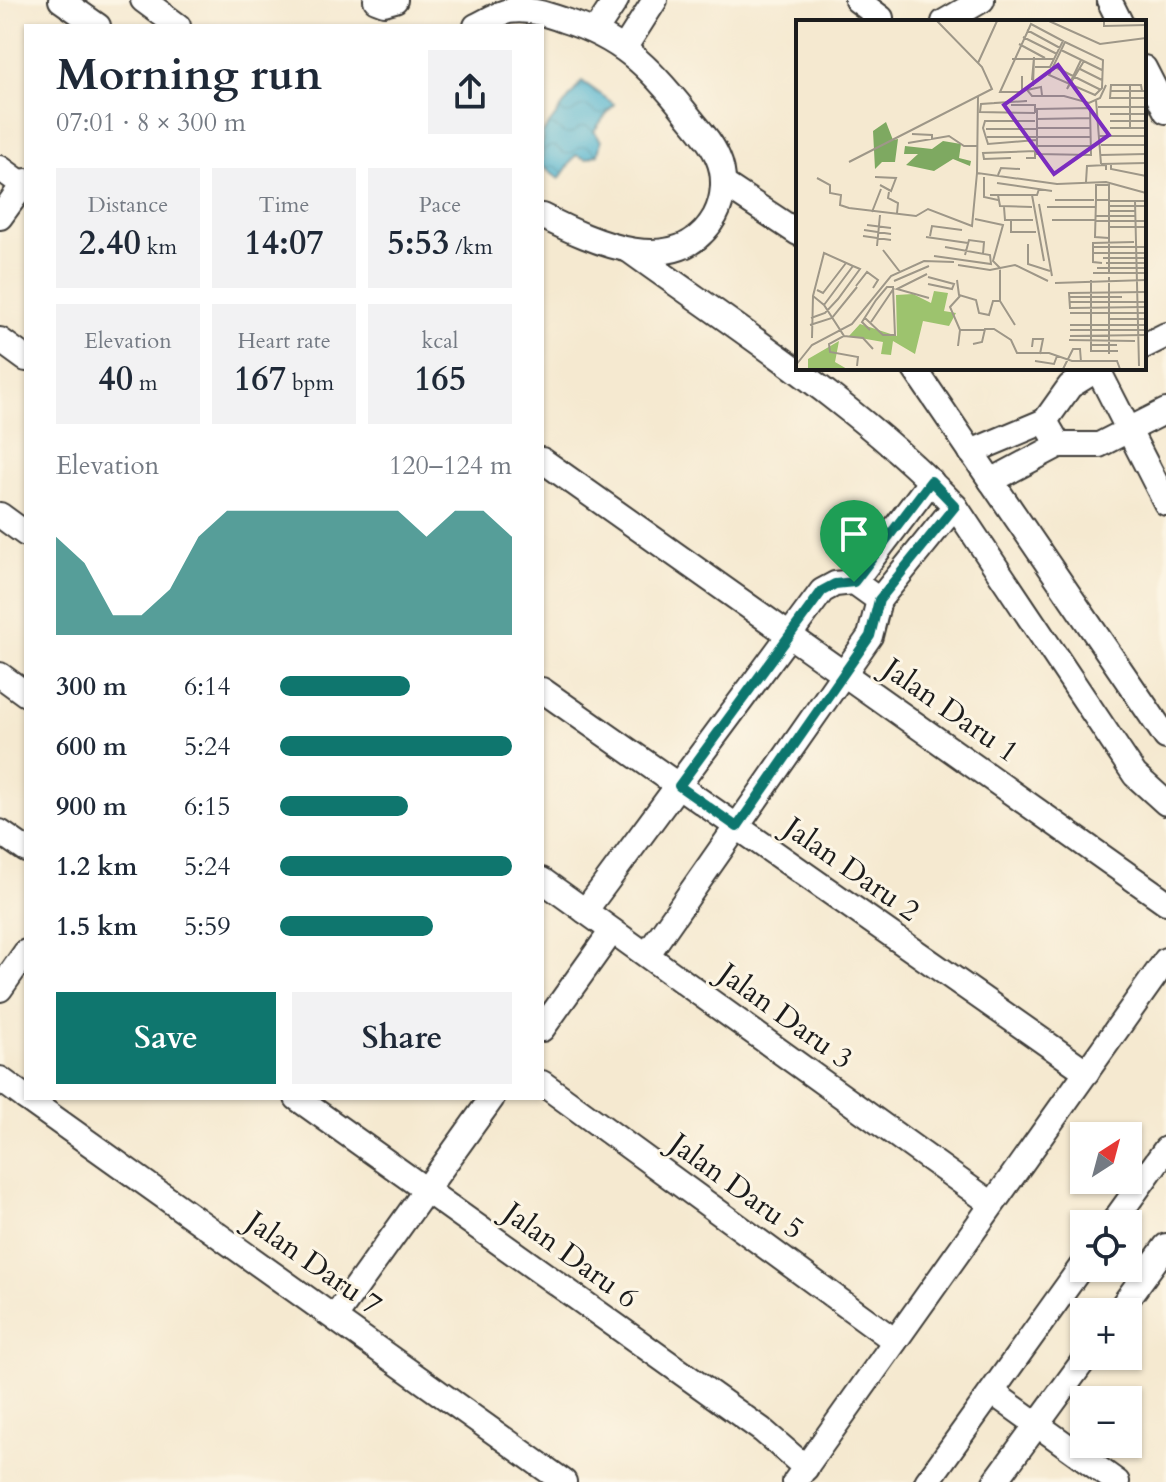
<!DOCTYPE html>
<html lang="en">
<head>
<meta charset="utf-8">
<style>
  :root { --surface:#fff; --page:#f2f2f3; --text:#1f2937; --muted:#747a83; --accent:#0f766e }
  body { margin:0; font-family:Cardo,serif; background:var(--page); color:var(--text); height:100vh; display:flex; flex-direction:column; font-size:30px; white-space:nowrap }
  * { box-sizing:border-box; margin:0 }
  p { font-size:26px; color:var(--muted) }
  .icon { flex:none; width:44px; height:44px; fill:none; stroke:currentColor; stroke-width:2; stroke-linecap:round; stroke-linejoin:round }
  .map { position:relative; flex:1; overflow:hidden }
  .side { position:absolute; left:24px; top:24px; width:520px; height:1076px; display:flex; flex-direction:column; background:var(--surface); border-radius:0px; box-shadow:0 2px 6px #0004 }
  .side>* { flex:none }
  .needle { width:52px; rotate:36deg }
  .fabs { position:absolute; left:1070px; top:1122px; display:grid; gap:16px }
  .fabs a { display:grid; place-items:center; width:72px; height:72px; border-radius:0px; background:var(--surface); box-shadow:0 2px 6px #0004; font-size:40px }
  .pin { position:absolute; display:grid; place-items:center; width:68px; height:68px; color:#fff; margin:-82px -34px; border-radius:50% 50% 50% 0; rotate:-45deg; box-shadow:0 0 8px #0007 }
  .pin .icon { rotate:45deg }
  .round { display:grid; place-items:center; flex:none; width:84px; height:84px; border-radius:0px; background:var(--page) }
  .overview { display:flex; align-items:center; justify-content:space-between; height:136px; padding:0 32px }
  h1 { font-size:44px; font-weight:800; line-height:60px }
  .figures { display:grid; grid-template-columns:repeat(3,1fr); gap:12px; height:136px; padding:8px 32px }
  .figures div { display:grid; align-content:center; border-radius:0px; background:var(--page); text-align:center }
  .figures b { font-size:34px; font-weight:800 }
  .figures small { font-size:22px; font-weight:400 }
  .figures p { font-size:22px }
  .chart { height:224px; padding:16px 32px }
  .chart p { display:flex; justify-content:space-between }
  .chart svg { width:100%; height:144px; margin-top:8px; fill:var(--accent); opacity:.7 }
  .button { display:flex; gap:16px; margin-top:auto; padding:16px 32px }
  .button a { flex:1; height:92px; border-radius:0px; background:var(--accent); color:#fff; font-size:32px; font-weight:800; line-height:92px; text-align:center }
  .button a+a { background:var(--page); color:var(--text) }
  ul { padding:0 32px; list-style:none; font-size:26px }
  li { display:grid; grid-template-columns:128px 96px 1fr; align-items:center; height:60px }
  li i { height:20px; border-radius:10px; background:var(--accent) }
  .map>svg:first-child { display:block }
  .water { fill:url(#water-waves); stroke:#366775; stroke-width:2 }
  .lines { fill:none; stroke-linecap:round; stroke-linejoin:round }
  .street-casing { stroke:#3d3b37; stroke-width:28 }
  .street { stroke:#fff; stroke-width:24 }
  .route-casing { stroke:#fff; stroke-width:16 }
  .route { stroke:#0f766e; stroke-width:10 }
  .labels { text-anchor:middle; stroke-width:6; stroke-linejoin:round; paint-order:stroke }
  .street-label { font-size:30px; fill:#1c1c1c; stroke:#fcf5e5 }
  .inset-road { fill:none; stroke:#9e9788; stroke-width:2 }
  .view { fill:#7b2cbf; fill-opacity:0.15; stroke:#7b2cbf; stroke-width:4 }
  .inset-edge { fill:none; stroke:#1c1c1c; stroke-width:4 }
</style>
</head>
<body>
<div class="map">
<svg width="1166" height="1482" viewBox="0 0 1166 1482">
  <defs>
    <pattern id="water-waves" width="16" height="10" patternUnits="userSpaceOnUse" patternTransform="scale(2)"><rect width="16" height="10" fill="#4fb2ce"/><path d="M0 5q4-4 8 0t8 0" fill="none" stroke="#4498b0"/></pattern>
  </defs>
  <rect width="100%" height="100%" fill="#fcf5e5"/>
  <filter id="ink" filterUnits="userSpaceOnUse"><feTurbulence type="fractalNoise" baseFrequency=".0125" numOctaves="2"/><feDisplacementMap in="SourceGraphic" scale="16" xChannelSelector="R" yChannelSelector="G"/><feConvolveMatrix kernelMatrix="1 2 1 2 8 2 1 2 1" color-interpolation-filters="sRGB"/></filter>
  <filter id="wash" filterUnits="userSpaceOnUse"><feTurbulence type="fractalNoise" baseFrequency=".006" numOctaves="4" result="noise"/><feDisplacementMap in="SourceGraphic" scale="32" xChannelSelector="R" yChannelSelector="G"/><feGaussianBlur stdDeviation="1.8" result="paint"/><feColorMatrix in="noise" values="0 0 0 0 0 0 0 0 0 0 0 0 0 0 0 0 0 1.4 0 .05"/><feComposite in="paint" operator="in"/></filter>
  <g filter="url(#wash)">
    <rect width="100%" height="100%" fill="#f5e9d0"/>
    <polygon class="water" points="582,81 614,104 594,131 601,141 598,154 586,159 576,155 559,179 542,166 542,134"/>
  </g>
  <g filter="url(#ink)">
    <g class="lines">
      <defs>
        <g id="street">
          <polyline points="61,0 98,26"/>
          <polyline points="143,0 178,26"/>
          <polyline points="376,0 384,3 395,0"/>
          <polyline points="857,0 881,18"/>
          <polyline points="1109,0 1120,22"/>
          <polyline points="944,22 982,0"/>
          <path d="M 476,26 C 486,21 499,13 509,11 C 528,8 546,14 563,20 C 621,38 649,66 686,113 C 697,127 711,141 718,158 C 726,176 724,199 715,216 C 678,282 593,242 542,216"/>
          <polyline points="596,30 616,0"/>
          <polyline points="625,47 655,0"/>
          <polyline points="1144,68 1166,111"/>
          <polyline points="0,168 26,187"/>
          <polyline points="724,184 798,233"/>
          <polyline points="0,217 26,181"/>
          <path d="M 630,251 C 741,331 860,407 955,506 L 1135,775 L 1166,803"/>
          <polyline points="0,340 26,359"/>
          <polyline points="1144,346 1166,335"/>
          <polyline points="914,368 1166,737"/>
          <polyline points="1097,368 1166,503"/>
          <polyline points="1099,368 1070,386 1045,421 1059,445 1099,445 1166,411"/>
          <polyline points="971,452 1045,421"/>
          <polyline points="542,460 1166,902"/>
          <polyline points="991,481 1059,445"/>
          <polyline points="0,515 26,534"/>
          <polyline points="854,582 931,481"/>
          <polyline points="879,600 955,506"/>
          <polyline points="0,675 26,694"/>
          <polyline points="542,690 1087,1072"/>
          <polyline points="0,832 26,850"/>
          <polyline points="542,880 992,1204"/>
          <polyline points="585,911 822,591 835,584 854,582 879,600 870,636 647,955"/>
          <polyline points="0,989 26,952"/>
          <polyline points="542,1029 612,931"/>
          <polyline points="0,1079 26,1098"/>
          <polyline points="542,1083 895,1341"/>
          <polyline points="26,1098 564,1482"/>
          <polyline points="297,1098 762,1430 806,1468"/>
          <polyline points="1112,1224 1166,1149"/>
          <polyline points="1118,1312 1166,1246"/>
          <polyline points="335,1317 492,1098"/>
          <polyline points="992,1392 1117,1482"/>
          <polyline points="795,1482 1166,960"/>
          <polyline points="927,1482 1084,1263"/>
          <polyline points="995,1482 1087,1356"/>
        </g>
      </defs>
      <use href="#street" class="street-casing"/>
      <use href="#street" class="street"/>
    </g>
  </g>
  <g class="lines" filter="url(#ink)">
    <defs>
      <polygon id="route" points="931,481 955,506 879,600 870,636 737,827 679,786 822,591 835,584 854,582"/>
    </defs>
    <use href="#route" class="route-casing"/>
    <use href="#route" class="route"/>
  </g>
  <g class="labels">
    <g class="street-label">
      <text transform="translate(951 710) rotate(35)" y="10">Jalan Daru 1</text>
      <text transform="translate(852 869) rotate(35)" y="10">Jalan Daru 2</text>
      <text transform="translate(786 1016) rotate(36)" y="10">Jalan Daru 3</text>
      <text transform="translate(737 1186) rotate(36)" y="10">Jalan Daru 5</text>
      <text transform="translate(571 1255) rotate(36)" y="10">Jalan Daru 6</text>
      <text transform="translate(314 1263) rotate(35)" y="10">Jalan Daru 7</text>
    </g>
  </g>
  <g transform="translate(796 20)">
    <rect width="350" height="350" fill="#f5e9d0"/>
    <path d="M 138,271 L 152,273 L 148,291 L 160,293 L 153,306 L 127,301 L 119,334 L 97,321 L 95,335 L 85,334 L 87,322 L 53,316 L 64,304 L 101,316 L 100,275 L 117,274 L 135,283 ZM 43,321 L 39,342 L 51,349 L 12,349 L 12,339 Z" fill="#9dc36e"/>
    <path d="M 90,102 L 97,120 L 102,119 L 99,142 L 86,142 L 79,149 L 77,111 ZM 147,121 L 165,124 L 163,138 L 175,141 L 174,146 L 157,139 L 138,151 L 110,145 L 122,134 L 108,134 L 109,126 L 136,129 Z" fill="#7ea961"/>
    <path class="inset-road" d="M 253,1 L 304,24 L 350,18M 308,1 L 308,6 L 350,5M 231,10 L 264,28M 227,17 L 261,34M 269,22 L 307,40 L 306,68 L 299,75 L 253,55 ZM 223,24 L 249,38M 265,30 L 306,50M 216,39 L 258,39M 285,40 L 271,69 L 288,41M 182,43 L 201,1M 257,46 L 305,70M 284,49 L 306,60M 226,56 L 226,72 L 204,72 L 235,4 L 267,21 L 254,47 L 239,47M 236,60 L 238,37 L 237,66M 334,65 L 334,108M 314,71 L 350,71M 346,71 L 345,65 L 315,65 L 314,78 L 350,78M 246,75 L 245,67 L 231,70 L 236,76 L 268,76 L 293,83 L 304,78 L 310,65M 182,76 L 181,153 L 261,164 L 310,162 L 350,173M 300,80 L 305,144M 198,83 L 231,81 L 185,84 L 184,92 L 239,93M 215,85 L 239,85 L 239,93M 302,87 L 350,87M 294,88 L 295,135 L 241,134 L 241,89 ZM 314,94 L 350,94M 241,99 L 295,98M 239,101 L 189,101 L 187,108 L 192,124 L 240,120M 314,101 L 350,101M 241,108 L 295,108M 314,108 L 350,108M 190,109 L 240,109M 116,114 L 136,115 L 136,120M 302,116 L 350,116M 191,117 L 240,117M 241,117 L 295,117M 112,123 L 153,116 L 168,126 L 182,126M 305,125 L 350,125M 241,126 L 295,126M 305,135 L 350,134M 215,138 L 188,139 L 187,133 L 239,131 L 239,138 L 230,138M 53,142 L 196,69 L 186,47 L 141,1M 305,144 L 350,143M 315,144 L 315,149 L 350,156M 202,155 L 205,148 L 224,149M 79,157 L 100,158 L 95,171 L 84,165M 188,157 L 188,177 L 202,180M 21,158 L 34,165 L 34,173 L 45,175 L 44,185 L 53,188 L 120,196 L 132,189 L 176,206 L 181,153M 290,162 L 291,146 L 310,145 L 310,150M 201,163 L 256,171M 93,172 L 92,178 L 102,183 L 101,193M 194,175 L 241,175 L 243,169M 202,175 L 204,186 L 236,187M 236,175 L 248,241M 259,180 L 298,180M 300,180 L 300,165 L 313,165 L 313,254M 313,181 L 350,181M 339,181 L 343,346M 243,184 L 256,256M 313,186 L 350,186M 208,187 L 209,200 L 237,200M 251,187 L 299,187M 313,191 L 339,191M 76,192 L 85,169M 300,196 L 339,196M 179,199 L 207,205 L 197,241 L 205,249M 215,200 L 215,212 L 240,212M 256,200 L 299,200M 300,201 L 350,201M 71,205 L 95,208M 313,207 L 350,207M 68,210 L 95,214M 67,216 L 95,220M 134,216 L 136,206 L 166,210M 130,217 L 172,223M 313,218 L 299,217 L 300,180 L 313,180M 232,224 L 232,244 L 254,251M 81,226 L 84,195M 297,227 L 350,227M 87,230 L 104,252M 297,233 L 350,233M 169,235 L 173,220 L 188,222 L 187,234M 138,236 L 195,244 L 194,235 L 149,227M 307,238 L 350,238M 306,243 L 297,242 L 297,223 L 338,222M 310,243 L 350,243M 162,245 L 194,250 L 219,245 L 252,261M 301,248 L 350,248M 204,250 L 204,281 L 219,305M 297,253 L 350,253M 131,254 L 101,269 L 133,278M 132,257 L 158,264 L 156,269 L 132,264M 161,260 L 163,275 L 180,280 L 183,293 L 193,295 L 197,281 L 204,281M 295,260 L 295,331 L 322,331M 98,261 L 133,246M 259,263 L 350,260M 60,266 L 71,252 L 82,260 L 77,268M 21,270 L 27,273 L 50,243M 350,272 L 273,273 L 274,288 L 350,287M 273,277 L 326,277M 274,282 L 350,282M 28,285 L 57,246 L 28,233 L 17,276 L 28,285 L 48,316 L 33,324 L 34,332 L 62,337 L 61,346M 274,293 L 350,293M 15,298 L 29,293 L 42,279 L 64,249 L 57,246M 69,298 L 87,315 L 99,315 L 97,267 L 91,267 L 80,280 L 66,302 L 74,310M 313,299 L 350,299M 75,302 L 98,268M 14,305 L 36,298 L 61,267M 274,305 L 350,305M 164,310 L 189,310M 274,310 L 350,310M 48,316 L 67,318 L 77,329M 274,316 L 350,315M 16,318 L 17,276M 273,320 L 339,321M 177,324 L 186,322 L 189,309 L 198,309 L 215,320 L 221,333 L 253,333 L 276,341 L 321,341 L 324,349M 295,325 L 321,325M 162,326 L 164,310 L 154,287 L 164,276M 236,327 L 237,319 L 247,319 L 244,334M 313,334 L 313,257M 239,341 L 258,344 L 261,336M 0,345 L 16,325 L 56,304 L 95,256 L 128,241 L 158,242M 267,349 L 277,329 L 284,329 L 285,342"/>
    <path class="view" d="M 262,45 L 313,115 L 258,154 L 208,85 Z"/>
    <rect width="350" height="350" class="inset-edge"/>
  </g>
</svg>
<div class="fabs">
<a><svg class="needle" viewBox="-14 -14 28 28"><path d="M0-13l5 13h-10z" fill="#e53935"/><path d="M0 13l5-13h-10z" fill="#747a83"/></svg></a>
<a><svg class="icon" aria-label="locate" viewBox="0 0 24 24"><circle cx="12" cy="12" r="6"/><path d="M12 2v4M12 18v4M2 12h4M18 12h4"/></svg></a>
<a>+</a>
<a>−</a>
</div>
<div class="pin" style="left:854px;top:582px;background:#1e9e55"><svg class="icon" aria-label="arrive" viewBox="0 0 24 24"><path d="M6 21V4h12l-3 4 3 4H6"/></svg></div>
<section class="side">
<div class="overview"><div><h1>Morning run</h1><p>07:01 · 8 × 300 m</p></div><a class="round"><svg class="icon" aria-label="share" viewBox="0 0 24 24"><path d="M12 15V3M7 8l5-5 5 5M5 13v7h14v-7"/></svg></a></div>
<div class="figures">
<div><p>Distance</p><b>2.40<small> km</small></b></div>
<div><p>Time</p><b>14:07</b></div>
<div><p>Pace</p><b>5:53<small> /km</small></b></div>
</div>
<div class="figures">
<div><p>Elevation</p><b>40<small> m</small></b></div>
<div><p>Heart rate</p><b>167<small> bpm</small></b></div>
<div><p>kcal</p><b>165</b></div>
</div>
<div class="chart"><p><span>Elevation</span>120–124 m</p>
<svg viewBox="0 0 160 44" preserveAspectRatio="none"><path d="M0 44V14L10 22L20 38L30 38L40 30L50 14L60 6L70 6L80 6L90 6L100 6L110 6L120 6L130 14L140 6L150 6L160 14V44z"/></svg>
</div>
<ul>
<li><b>300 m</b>6:14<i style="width:56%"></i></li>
<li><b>600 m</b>5:24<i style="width:100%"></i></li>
<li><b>900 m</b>6:15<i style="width:55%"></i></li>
<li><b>1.2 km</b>5:24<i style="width:100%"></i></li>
<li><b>1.5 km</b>5:59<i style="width:66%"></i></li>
</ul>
<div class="button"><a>Save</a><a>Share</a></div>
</section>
</div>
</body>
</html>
